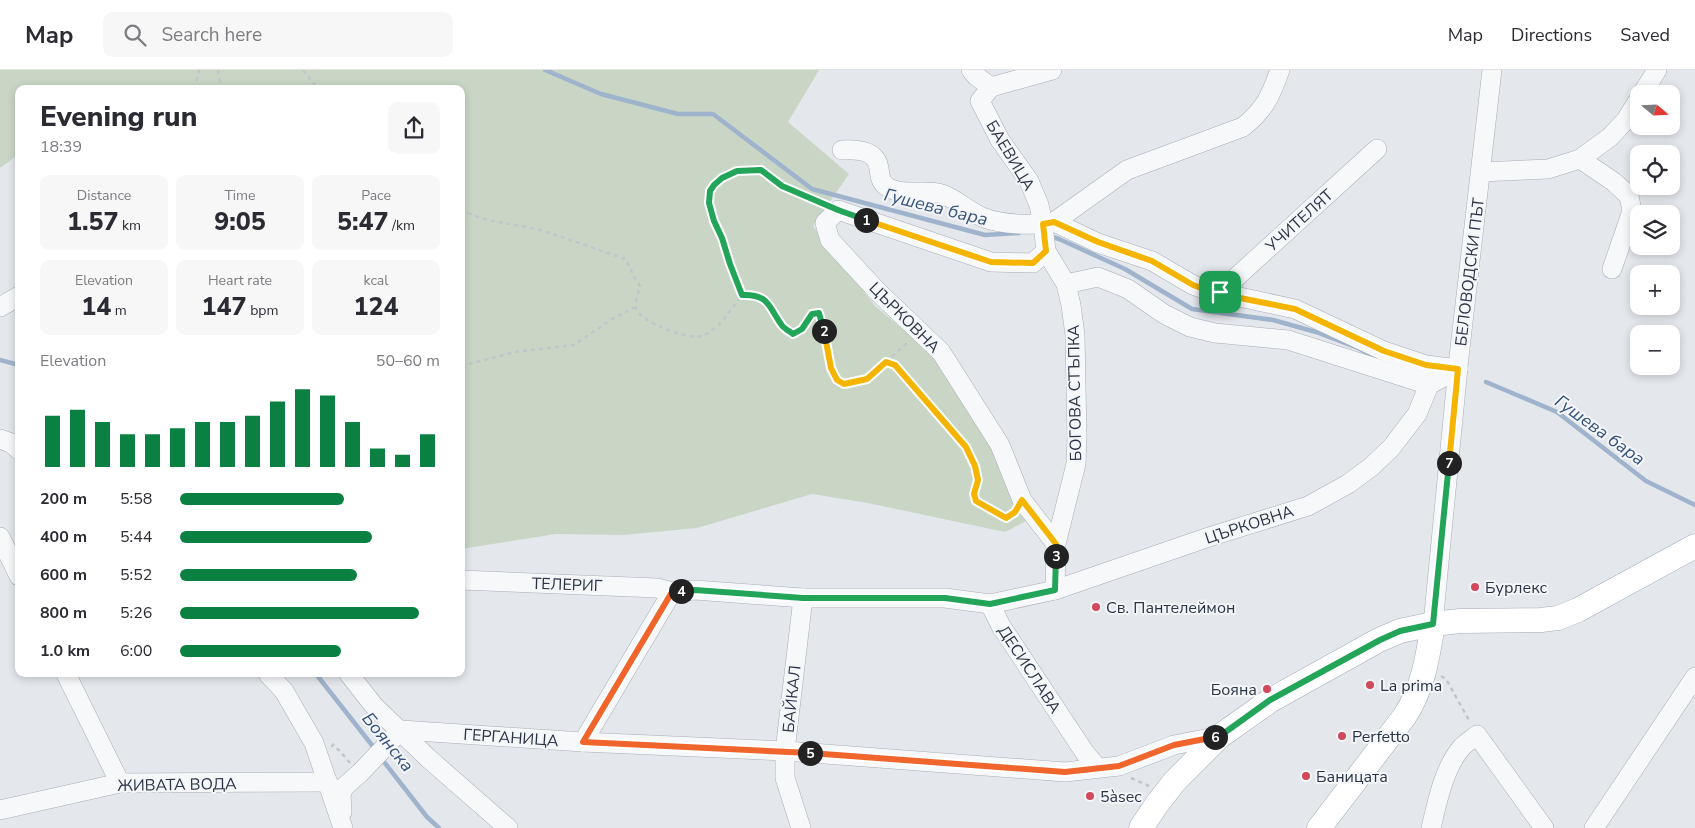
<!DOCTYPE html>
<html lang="en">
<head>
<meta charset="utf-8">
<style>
  :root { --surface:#fff; --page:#f7f7f7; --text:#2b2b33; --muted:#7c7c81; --line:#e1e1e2; --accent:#0b8043 }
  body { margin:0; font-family:"Nunito Sans",sans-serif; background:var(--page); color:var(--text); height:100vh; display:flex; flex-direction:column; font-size:19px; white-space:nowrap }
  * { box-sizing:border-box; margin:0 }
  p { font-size:16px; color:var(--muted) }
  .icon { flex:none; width:28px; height:28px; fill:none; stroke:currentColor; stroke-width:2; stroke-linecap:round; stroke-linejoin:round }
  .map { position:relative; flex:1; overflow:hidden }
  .panel { position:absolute; left:15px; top:15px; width:450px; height:592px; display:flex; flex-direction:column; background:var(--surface); border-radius:10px; box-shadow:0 2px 8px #0003 }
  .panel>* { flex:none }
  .needle { width:32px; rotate:109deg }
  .controls { position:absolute; left:1630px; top:15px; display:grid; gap:10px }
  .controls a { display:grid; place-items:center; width:50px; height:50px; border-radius:10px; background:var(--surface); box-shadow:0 2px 8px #0003; font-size:25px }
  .pin { position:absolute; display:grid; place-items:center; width:42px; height:42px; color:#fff; margin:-21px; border-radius:10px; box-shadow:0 2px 8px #0006 }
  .km { position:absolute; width:25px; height:25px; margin:-12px; border-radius:50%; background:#222; color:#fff; font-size:14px; line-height:25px; text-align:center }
  .round { display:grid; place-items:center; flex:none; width:52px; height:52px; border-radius:10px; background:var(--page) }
  .head { display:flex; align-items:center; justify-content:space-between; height:85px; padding:0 25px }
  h1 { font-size:28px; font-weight:800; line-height:38px }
  .metrics { display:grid; grid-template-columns:repeat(3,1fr); gap:8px; height:85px; padding:5px 25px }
  .metrics div { display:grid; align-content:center; border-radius:10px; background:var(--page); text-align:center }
  .metrics b { font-size:25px; font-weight:800 }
  .metrics small { font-size:14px; font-weight:400 }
  .metrics p { font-size:14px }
  .chart { height:140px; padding:10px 25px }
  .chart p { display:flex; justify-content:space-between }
  .chart svg { width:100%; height:90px; margin-top:5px; stroke:var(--accent); stroke-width:6 }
  ul { padding:0 25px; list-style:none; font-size:16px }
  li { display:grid; grid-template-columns:80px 60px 1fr; align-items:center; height:38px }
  li i { height:12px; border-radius:6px; background:var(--accent) }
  header { display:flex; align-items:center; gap:30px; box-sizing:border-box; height:70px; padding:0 25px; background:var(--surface); border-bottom:1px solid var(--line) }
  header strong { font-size:24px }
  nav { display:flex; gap:28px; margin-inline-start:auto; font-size:18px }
  .search { width:350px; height:45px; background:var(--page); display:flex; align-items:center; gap:12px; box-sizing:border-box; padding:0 18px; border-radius:10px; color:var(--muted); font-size:19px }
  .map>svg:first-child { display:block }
  .green { fill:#c9d6c5 }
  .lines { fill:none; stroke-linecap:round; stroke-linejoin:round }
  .stream { stroke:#9fb4cc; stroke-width:4.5 }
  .minor-casing { stroke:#a9aeb7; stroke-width:20 }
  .major-casing { stroke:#a3abb8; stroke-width:25 }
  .path { stroke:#c2c5cb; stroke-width:2.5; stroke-dasharray:4 4; stroke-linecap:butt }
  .minor { stroke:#f7f8fa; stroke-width:19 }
  .major { stroke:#fff; stroke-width:24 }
  .split-1-casing { stroke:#fff; stroke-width:10 }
  .split-2-casing { stroke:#fff; stroke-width:10 }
  .split-3-casing { stroke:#fff; stroke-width:10 }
  .split-4-casing { stroke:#fff; stroke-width:10 }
  .split-5-casing { stroke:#fff; stroke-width:10 }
  .split-6-casing { stroke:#fff; stroke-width:10 }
  .split-7-casing { stroke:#fff; stroke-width:10 }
  .split-8-casing { stroke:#fff; stroke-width:10 }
  .split-1 { stroke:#f5b400; stroke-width:6 }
  .split-2 { stroke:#22a559; stroke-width:6 }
  .split-3 { stroke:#f5b400; stroke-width:6 }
  .split-4 { stroke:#22a559; stroke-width:6 }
  .split-5 { stroke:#f0652b; stroke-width:6 }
  .split-6 { stroke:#f0652b; stroke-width:6 }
  .split-7 { stroke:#22a559; stroke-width:6 }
  .split-8 { stroke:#f5b400; stroke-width:6 }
  .poi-dot { fill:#d1495b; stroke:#f4f6f9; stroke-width:2 }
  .labels { text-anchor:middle; stroke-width:4; stroke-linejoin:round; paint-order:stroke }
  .street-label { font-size:16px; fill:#2b3445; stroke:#f4f6f9 }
  .poi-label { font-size:16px; fill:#2b3445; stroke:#f4f6f9; text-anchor:start }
  .water-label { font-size:18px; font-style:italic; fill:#34527a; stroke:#f4f6f9 }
</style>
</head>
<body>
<header>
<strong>Map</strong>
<div class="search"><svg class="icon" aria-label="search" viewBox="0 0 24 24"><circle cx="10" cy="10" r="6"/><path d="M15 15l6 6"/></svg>Search here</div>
<nav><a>Map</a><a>Directions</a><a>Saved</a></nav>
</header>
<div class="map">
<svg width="1695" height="758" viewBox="0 0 1695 758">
  <rect width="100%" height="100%" fill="#e4e7ec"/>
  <polygon class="green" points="0,0 819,0 788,52 849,104 813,156 875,236 929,281 997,382 1026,451 1005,462 868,433 812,424 697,458 623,465 556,464 461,479 461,19 19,19 19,84 0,98"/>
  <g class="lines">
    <g class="stream">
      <polyline points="545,0 601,24 678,44 713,44 812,119 985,165 1019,163"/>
      <polyline points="1049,166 1059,169 1125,199 1192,239 1273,250 1316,262 1358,278 1380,290"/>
      <polyline points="0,290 19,295"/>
      <polyline points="1486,312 1557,342 1646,411 1695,435"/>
      <polyline points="316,604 375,679"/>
      <polyline points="381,688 427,747 439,758"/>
    </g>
    <defs>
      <g id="minor">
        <polyline points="971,0 976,6 991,17 980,31 1000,70 1029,111 1039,135 1043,154 1046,181 1066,214 1071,235 1075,265 1077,368 1076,394 1056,474 1055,520"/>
        <polyline points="991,17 1052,0"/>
        <polyline points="1642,24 1657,0"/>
        <path d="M 842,80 C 857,79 876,80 879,98 C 880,106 880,113 889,118 C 904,126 925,119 942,124 C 956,129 968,141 982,147 C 1001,155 1034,156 1054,152 L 1127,100 L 1243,57 C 1266,38 1270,27 1280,0"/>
        <polyline points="1580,89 1614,112 1629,126 1632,141 1612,199"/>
        <polyline points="1481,102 1548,99 1580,89 1610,67 1626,50 1639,29"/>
        <polyline points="1054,152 1098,173 1152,191 1193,215 1207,220 1295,239 1384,281 1426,295 1458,299"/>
        <polyline points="1046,181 1033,193 991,192 838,140 825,153 830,170 878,222 941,282 1000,375 1022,430 1056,474"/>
        <polyline points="1066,214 1098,207 1128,219 1164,244 1190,257 1215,263 1288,270 1429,315"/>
        <polyline points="1220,222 1377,79"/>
        <polyline points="0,237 19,226"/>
        <polyline points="0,369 11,373 19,380"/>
        <polyline points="0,467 19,506"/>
        <polyline points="461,510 657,518 672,522 695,520 803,528 945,528 990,534 1055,520 1209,467 1308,436 1348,414 1371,397 1391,378 1417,344 1429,315 1458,299"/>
        <polyline points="990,534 1001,556 1085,683 1097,697"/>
        <polyline points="1433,554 1459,287 1492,0"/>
        <polyline points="66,604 120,713"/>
        <polyline points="268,604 284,621 314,673 343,758"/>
        <polyline points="349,604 374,636 428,688 508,758"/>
        <polyline points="401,660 583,672 785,681 1065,702 1119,696 1174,675 1220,666"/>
        <polyline points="583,672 672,522"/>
        <polyline points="0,740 120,713 328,712"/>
        <polyline points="342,742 341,725 344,717 360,703 401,660"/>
        <polyline points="801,758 785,708 785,681 803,528"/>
        <path d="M 1431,758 C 1437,733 1444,697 1462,677 C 1466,673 1472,669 1477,665 L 1544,758"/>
        <polyline points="1594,758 1695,607"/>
      </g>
      <g id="major">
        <polyline points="1141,758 1157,734 1175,711 1220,666 1271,630 1379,570 1400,561 1433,554 1460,551 1541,550 1558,548 1578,540 1695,476"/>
        <path d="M 1319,758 L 1404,647 C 1423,620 1428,585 1433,554"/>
      </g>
    </defs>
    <use href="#minor" class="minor-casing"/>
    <use href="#major" class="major-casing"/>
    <g class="path">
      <polyline points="218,0 221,19"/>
      <polyline points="303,0 318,19"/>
      <polyline points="195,19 199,0"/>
      <path d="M 461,139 C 484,153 513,153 539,160 C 568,168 597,180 626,189 L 634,207 L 640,216 C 639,223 634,233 636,239 C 641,252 690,271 702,266 C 721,258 730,240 742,225 C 769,224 768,235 781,254 C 783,258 789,261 793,264 L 802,259 L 812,244 L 819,243 L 825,263 L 831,298 L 837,310 L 844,314 L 867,309 L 886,292 L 895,295 L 966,377 L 975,396 L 978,410 L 974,424 L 976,431 L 1006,448 L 1013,444"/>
      <polyline points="742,225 730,195 722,168 714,151 709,133 710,121 713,115 722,108 737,101 761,100 782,116 822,134"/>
      <polyline points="886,292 907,273"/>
      <polyline points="461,296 515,282 574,275 612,249 635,237"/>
      <polyline points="1441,606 1446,609 1470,652"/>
      <polyline points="334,674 332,676 339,680 350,693"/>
      <polyline points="1131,708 1149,716"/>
    </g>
    <use href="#minor" class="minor"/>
    <use href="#major" class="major"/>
  </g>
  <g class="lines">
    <defs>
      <polyline id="split-1" points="866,150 991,192 1033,193 1046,181 1043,154 1054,152 1098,172 1152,191 1193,215 1207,220 1220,222"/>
      <path id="split-2" d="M 824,261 L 819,243 L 812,244 L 802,259 L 793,264 C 789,261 783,258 781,254 C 768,236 769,224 742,225 L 730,194 L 722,168 L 714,151 L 709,133 L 710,121 L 714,115 L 722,108 L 737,101 L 761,100 L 782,116 L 838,140 L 866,150"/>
      <polyline id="split-3" points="824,261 831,298 837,310 844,314 867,309 886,292 895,295 966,377 975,396 978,410 974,424 976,431 1006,448 1015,442 1022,430 1056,474 1056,486"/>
      <polyline id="split-4" points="681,521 695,520 803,528 945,528 990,534 1055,520 1056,486"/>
      <polyline id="split-5" points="681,521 672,522 583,672 810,683"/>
      <polyline id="split-6" points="810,683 1065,702 1119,696 1174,675 1215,667"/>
      <polyline id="split-7" points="1215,667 1220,666 1270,630 1380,570 1400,561 1433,554 1449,393"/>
      <polyline id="split-8" points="1220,222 1235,227 1295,239 1384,281 1426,295 1458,299 1449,393"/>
    </defs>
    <use href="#split-1" class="split-1-casing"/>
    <use href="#split-2" class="split-2-casing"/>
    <use href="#split-3" class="split-3-casing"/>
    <use href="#split-4" class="split-4-casing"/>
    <use href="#split-5" class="split-5-casing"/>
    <use href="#split-6" class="split-6-casing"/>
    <use href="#split-7" class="split-7-casing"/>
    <use href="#split-8" class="split-8-casing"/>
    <use href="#split-1" class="split-1"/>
    <use href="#split-2" class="split-2"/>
    <use href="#split-3" class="split-3"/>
    <use href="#split-4" class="split-4"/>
    <use href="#split-5" class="split-5"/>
    <use href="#split-6" class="split-6"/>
    <use href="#split-7" class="split-7"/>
    <use href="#split-8" class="split-8"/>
  </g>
  <g class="poi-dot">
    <circle cx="1475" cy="517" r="5"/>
    <circle cx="1096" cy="537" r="5"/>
    <circle cx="1370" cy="615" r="5"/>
    <circle cx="1267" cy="619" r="5"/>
    <circle cx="1342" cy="666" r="5"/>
    <circle cx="1306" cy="706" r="5"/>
    <circle cx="1090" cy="726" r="5"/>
  </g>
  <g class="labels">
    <g class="street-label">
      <text transform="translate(1011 85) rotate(59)" y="6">БАЕВИЦА</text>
      <text transform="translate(1299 150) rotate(-42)" y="6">УЧИТЕЛЯТ</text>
      <text transform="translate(1469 202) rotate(-83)" y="6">БЕЛОВОДСКИ ПЪТ</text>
      <text transform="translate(905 247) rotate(45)" y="6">ЦЪРКОВНА</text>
      <text transform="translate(1074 323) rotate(-91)" y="6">БОГОВА СТЪПКА</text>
      <text transform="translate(1249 454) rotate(-18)" y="6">ЦЪРКОВНА</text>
      <text transform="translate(567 514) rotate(2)" y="6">ТЕЛЕРИГ</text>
      <text transform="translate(1030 599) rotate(57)" y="6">ДЕСИСЛАВА</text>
      <text transform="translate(791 629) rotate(-84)" y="6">БАЙКАЛ</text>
      <text transform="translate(511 667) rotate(4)" y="6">ГЕРГАНИЦА</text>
      <text transform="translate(177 714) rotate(-1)" y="6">ЖИВАТА ВОДА</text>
    </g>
    <g class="poi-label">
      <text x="1485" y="523">Бурлекс</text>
      <text x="1106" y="543">Св. Пантелеймон</text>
      <text x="1380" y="621">La prima</text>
      <text x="1257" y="625" text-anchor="end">Бояна</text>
      <text x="1352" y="672">Perfetto</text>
      <text x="1316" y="712">Баницата</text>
      <text x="1100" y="732">5àsec</text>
    </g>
    <g class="water-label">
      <text transform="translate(936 137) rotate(14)" y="6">Гушева бара</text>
      <text transform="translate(1600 360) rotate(36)" y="6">Гушева бара</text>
      <text transform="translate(388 672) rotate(51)" y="6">Боянска</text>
    </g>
  </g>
</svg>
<div class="controls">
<a><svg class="needle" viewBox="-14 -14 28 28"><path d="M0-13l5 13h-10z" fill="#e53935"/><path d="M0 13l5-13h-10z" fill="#7c7c81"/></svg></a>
<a><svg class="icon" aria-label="locate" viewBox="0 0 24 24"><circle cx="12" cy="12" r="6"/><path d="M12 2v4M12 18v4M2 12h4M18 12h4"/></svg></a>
<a><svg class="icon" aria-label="layers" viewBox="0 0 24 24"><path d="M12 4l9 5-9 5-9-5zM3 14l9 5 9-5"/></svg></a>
<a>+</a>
<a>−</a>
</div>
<div class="pin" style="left:1220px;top:222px;background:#1e9e55"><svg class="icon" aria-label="arrive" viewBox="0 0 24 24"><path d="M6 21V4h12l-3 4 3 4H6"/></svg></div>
<b class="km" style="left:866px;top:150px">1</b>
<b class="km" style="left:824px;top:261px">2</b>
<b class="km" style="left:1056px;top:486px">3</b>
<b class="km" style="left:681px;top:521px">4</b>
<b class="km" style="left:810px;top:683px">5</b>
<b class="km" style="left:1215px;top:667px">6</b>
<b class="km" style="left:1449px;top:393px">7</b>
<section class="panel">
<div class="head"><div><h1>Evening run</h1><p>18:39</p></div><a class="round"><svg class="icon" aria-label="share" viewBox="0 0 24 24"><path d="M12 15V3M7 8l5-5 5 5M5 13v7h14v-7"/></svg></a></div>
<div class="metrics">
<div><p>Distance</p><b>1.57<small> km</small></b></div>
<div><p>Time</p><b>9:05</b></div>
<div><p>Pace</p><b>5:47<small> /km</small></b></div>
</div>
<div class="metrics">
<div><p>Elevation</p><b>14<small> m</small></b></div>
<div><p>Heart rate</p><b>147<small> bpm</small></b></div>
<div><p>kcal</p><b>124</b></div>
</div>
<div class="chart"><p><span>Elevation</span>50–60 m</p>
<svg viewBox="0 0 160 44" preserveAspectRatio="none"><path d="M5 44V19M15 44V16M25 44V22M35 44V28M45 44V28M55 44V25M65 44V22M75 44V22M85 44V19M95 44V12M105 44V6M115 44V9M125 44V22M135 44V35M145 44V38M155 44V28"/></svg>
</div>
<ul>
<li><b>200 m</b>5:58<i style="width:63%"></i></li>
<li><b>400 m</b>5:44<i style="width:74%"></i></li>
<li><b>600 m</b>5:52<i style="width:68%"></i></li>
<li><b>800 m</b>5:26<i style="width:92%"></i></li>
<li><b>1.0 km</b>6:00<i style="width:62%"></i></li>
</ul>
</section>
</div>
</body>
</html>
